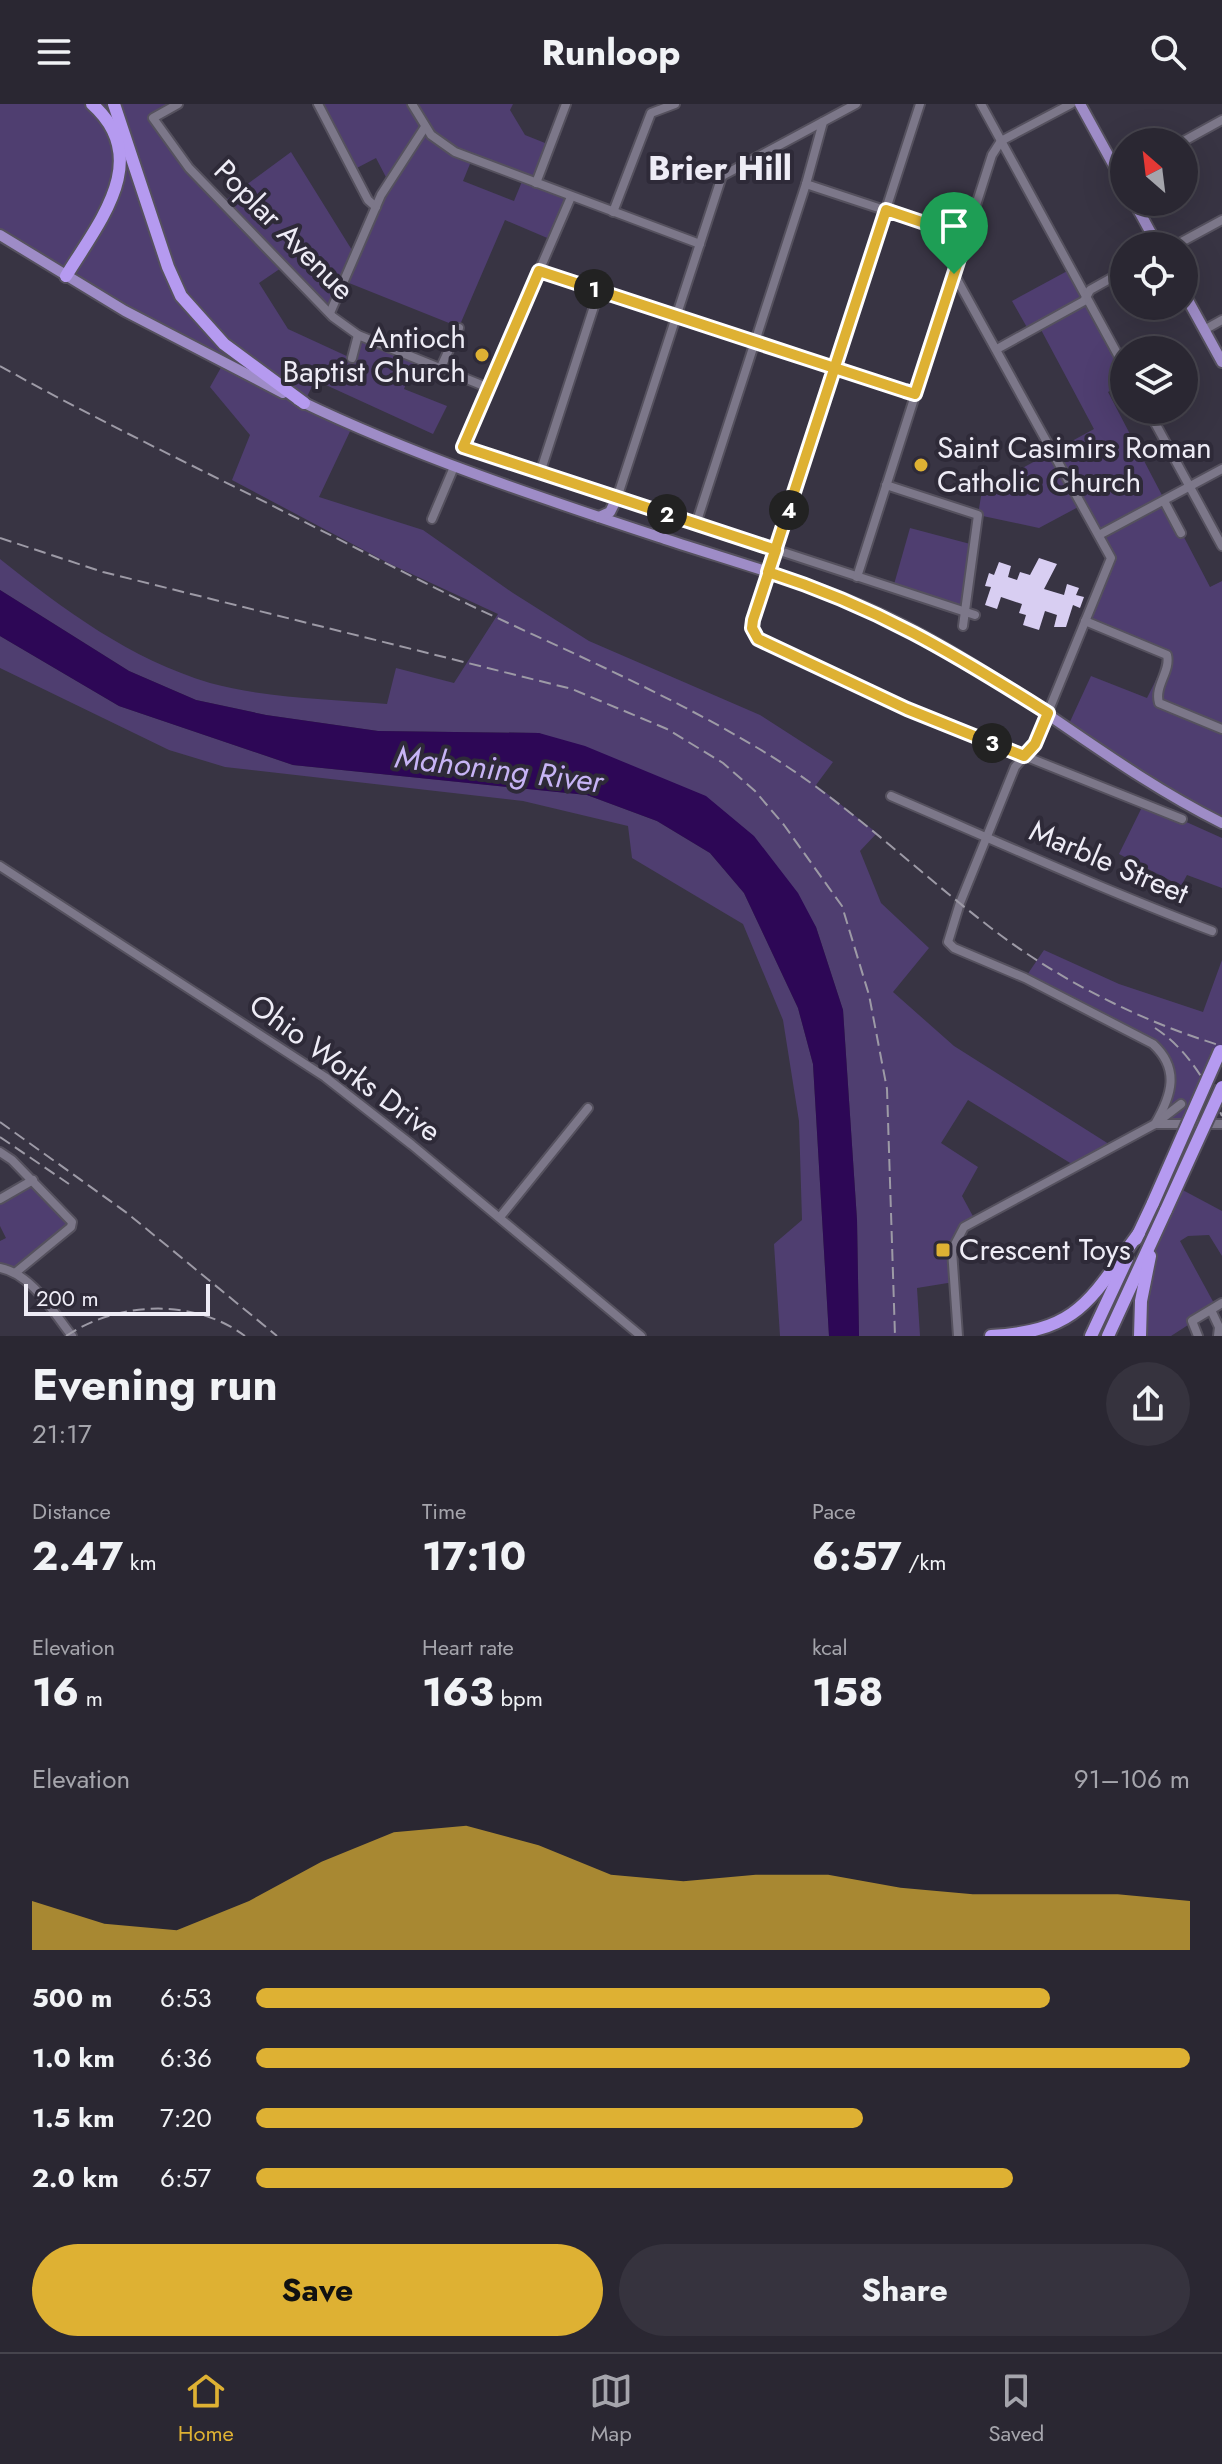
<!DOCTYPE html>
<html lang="en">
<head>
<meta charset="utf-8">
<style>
  :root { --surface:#2a2732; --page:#36333e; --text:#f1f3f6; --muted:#a5a5ac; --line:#46444d; --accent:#deb133 }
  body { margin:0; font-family:Jost,sans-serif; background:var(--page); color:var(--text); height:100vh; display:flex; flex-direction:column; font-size:30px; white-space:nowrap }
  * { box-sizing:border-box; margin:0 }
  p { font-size:26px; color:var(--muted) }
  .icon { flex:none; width:44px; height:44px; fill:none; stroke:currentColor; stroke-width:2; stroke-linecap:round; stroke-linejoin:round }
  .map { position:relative; height:1232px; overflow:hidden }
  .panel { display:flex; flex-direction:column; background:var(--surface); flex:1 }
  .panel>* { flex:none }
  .needle { width:52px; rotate:332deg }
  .buttons { position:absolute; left:1110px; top:24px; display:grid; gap:16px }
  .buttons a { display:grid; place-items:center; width:88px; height:88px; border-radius:50%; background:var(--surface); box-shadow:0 8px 32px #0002,0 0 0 2px var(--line); font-size:40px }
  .scale { position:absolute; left:24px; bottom:20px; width:186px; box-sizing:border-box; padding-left:8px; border:4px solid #eeecf6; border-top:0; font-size:22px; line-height:28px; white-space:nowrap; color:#eeecf6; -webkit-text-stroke:6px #2e2a38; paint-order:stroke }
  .pin { position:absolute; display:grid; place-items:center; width:68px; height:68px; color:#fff; margin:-82px -34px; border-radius:50% 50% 50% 0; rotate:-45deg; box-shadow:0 0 8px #0007 }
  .pin .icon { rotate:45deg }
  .km { position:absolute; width:40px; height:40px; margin:-20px; border-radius:50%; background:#222; color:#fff; font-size:22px; line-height:40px; text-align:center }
  .round { display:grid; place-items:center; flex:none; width:84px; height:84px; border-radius:42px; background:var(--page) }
  .headline { display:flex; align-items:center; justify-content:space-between; height:136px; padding:0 32px }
  h1 { font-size:44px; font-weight:700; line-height:60px }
  .metrics { display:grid; grid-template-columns:repeat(3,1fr); gap:12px; height:136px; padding:8px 32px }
  .metrics div { display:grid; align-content:center }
  .metrics b { font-size:40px; font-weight:700 }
  .metrics small { font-size:22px; font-weight:400 }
  .metrics p { font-size:22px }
  .chart { height:224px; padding:16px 32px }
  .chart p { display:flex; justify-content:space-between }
  .chart svg { width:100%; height:144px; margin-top:8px; fill:var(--accent); opacity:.7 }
  .cta { display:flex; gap:16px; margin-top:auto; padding:16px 32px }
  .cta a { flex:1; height:92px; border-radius:48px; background:var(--accent); color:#111; font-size:32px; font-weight:700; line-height:92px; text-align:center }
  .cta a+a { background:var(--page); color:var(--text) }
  ul { padding:0 32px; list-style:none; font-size:26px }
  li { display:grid; grid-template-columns:128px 96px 1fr; align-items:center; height:60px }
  li i { height:20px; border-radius:10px; background:var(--accent) }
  header { display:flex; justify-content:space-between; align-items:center; height:104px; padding:0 32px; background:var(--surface); font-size:36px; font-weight:700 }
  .dock { display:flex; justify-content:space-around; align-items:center; height:112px; border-top:2px solid var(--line); background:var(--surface); font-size:22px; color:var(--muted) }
  .dock a { display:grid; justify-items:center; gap:4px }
  .dock .on { color:var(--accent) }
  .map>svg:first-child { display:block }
  .green { fill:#4f3e70; fill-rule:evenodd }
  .water { fill:#2d0756 }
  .building { fill:#d8cef2 }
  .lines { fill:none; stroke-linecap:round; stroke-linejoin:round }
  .minor-casing { stroke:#55515e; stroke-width:12 }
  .major-casing { stroke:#55515e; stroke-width:14 }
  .highway-casing { stroke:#55515e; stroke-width:16 }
  .minor { stroke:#7c7789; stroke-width:8 }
  .major { stroke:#9e8cc7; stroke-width:10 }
  .highway { stroke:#b59af0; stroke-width:12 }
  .rail { stroke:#9d9aa6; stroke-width:2; stroke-dasharray:12 6; stroke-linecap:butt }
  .highway-bridge-casing { stroke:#55515e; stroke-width:16; stroke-linecap:butt }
  .highway-bridge { stroke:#b59af0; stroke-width:12 }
  .route-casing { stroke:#fff; stroke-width:16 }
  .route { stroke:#deb133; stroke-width:10 }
  .poi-dot { fill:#deb133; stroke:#2e2a38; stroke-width:3 }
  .labels { text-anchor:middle; stroke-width:8; stroke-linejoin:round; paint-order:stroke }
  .street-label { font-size:30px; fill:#eeecf6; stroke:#2e2a38 }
  .poi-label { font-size:30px; fill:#eeecf6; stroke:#2e2a38; text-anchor:start }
  .water-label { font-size:32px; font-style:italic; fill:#c7b4f5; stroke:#2e2a38 }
  .quarter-label { font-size:34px; font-weight:bold; fill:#eeecf6; stroke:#2e2a38 }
</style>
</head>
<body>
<header><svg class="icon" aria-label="menu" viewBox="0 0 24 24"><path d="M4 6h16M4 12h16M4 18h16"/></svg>Runloop<svg class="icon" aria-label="search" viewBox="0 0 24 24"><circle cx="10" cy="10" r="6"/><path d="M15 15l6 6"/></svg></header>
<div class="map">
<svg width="1222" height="1232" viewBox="0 0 1222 1232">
  <rect width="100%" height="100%" fill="#383443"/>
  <g class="green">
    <path d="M 0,0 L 111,0 L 168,173 L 193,202 L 176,173 L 118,0 L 178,0 L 153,13 L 189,64 L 223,98 L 291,48 L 355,151 L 389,79 L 376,54 L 353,66 L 318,0 L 513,0 L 510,6 L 525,31 L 550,41 L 536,79 L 571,93 L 552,136 L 505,116 L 459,223 L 344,177 L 330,209 L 284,162 L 259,179 L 288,225 L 351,254 L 358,231 L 416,253 L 404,285 L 447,302 L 433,330 L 315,276 L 304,299 L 353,321 L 319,393 L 423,426 L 513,489 L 589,537 L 760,611 L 833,658 L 816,681 L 877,729 L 860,747 L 881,799 L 929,844 L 893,888 L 954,942 L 1112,1042 L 1075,1062 L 968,996 L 941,1039 L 978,1063 L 962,1092 L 975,1116 L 957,1133 L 954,1178 L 917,1184 L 920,1232 L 859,1232 L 857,1116 L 843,906 L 816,823 L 753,732 L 539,629 L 378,627 L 266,611 L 196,596 L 129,567 L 0,486 L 0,455 C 64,506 130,555 210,579 C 264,594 331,595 387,600 L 396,564 L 454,579 L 498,510 L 390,460 L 232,376 L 250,331 L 210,283 L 223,260 L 0,131 ZM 472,55 L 523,75 L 514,97 L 463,77 Z"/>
    <polygon points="1071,165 1124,262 1124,278 1108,288 1210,483 1222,477 1222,719 1068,622 1091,572 1147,594 1168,552 1085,517 1111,454 1082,401 1039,424 978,411 982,386 1094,325 1039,222 1029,227 1012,197"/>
    <polygon points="910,424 974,441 966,508 893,484"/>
    <polygon points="0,532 119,602 293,661 587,691 657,717 710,749 744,789 798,904 813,960 829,1232 780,1232 774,1140 802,1116 799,1017 783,916 743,820 632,754 628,722 523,697 225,663 169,646 0,564"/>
    <polygon points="1144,699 1222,734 1222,784 1187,771 1181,782 1119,750"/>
    <polygon points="1044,846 1119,880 1203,908 1222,856 1222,942 1192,1010 1201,1018 1155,1020 1172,981 1160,946 1025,874"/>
    <polygon points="33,1076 72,1118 15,1169 0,1164 0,1137 6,1134 0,1122 0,1095"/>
    <polygon points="1177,1083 1222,1107 1222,1152 1209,1131 1188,1132 1180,1137 1216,1203 1171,1232 1140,1232 1156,1127"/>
  </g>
  <polygon class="water" points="0,486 129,567 196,596 266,611 378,627 539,629 585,642 706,692 754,732 798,789 816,823 843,906 857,1116 859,1232 829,1232 813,960 798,904 744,789 710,749 657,717 587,691 293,661 119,602 0,532"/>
  <polygon class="building" points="1039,454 1057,460 1044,485 1064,491 1067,480 1079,484 1076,491 1084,493 1080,504 1073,501 1066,523 1054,523 1057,511 1045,507 1039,526 1023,521 1026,511 1019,509 1022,500 1001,493 997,505 985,501 991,483 985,482 989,469 994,471 999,458 1011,462 1008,473 1017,476 1020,468 1030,471"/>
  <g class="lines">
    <defs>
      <g id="minor">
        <polyline points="178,0 153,14 189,64 333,213 358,231 489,284"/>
        <polyline points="318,0 368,96 376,103"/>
        <polyline points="412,0 431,31 455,48 700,140"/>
        <polyline points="920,0 753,516 754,528 761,538 907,605 1182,715"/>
        <polyline points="981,0 1124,262"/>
        <polyline points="1182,38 1222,16"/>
        <polyline points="536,79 566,0"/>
        <polyline points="806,80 966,133"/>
        <polyline points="571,93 463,343 975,511"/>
        <polyline points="613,108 651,9 675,0"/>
        <polyline points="1174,142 1222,116"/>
        <polyline points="539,167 915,290"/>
        <path d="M 954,170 L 1111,454 L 1035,640 L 1015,663 L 960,799 L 948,838 L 954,844 L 1025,874 L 1153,940 C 1180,965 1172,991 1155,1020"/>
        <polyline points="330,209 381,91 425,23"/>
        <polyline points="1204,226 1222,216"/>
        <polyline points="997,245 1084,197 1090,186 1124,167"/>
        <polyline points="352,254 358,231"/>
        <polyline points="441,263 459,224"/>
        <polyline points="1148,306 1222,442"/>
        <polyline points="540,369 599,187"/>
        <polyline points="886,381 978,411 963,522"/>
        <polyline points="617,394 722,72 856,0"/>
        <polyline points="1164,397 1181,429"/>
        <polyline points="432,415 454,363"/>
        <polyline points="696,420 806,80 823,18"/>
        <polyline points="1099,431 1222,365"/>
        <polyline points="857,473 992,51 1001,37 1071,0"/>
        <path d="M 1085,517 L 1167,551 C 1171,567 1154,582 1159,599 L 1222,625"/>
        <path d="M 891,692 C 998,738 1104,786 1212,827"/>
        <polyline points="0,762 325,973 412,1041 641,1232"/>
        <polyline points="1156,1020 1222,1020"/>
        <polyline points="0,1048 12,1056 72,1118 71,1123 15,1169"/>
        <polyline points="0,1095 33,1076"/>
        <polyline points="500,1113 588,1004"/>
        <path d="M 0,1164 C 32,1170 53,1208 72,1232"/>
        <polyline points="1211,1206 1219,1223 1218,1232"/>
        <polyline points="958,1232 952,1146 964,1123 1155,1020 1181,1000"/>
        <polyline points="1198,1232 1192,1217 1222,1199"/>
      </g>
      <g id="major">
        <polyline points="1080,0 1124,80"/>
        <polyline points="1134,98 1158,142"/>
        <polyline points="0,131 125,207 283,289"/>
        <polyline points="1184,189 1222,258"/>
        <path d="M 298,296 C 416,353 541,394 665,435 C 738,459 812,479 882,511 C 1003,567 1103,660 1222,719"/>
        <polyline points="599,413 610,408 617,394"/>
      </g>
      <g id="highway">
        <polyline points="114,0 168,163 181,192 224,240 304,299"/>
        <path d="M 66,172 C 98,119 154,55 92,0"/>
        <polyline points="1136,1135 1153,1099"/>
        <path d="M 991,1232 C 1080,1227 1090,1195 1139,1129"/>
        <polyline points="1091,1232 1127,1155"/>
        <polyline points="1108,1232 1166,1106"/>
        <polyline points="1140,1232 1141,1197 1150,1152"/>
      </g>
    </defs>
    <use href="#minor" class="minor-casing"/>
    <use href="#major" class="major-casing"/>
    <use href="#highway" class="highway-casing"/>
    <use href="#minor" class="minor"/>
    <use href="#major" class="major"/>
    <use href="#highway" class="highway"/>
    <g class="rail">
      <path d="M 0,262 C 82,308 167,349 251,391 C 327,429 402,468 478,505 C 572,549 667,590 756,643 C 841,693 913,764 991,824 C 1059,876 1140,917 1222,942"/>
      <polyline points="0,434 103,468 572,585 667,625 723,659 755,687 784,721 842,802 869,891 887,985 895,1232"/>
      <path d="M 1155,924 C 1187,945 1206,977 1222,1012"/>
      <polyline points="0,1018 127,1109 277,1232"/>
      <polyline points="0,1033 69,1080"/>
      <path d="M 66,1232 C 119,1197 194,1194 245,1232"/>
    </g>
    <defs>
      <g id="highway-bridge">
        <polyline points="1153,1099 1220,947"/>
        <polyline points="1166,1106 1222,983"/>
      </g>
    </defs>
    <use href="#highway-bridge" class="highway-bridge-casing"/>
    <use href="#highway-bridge" class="highway-bridge"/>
  </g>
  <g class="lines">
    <defs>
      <path id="route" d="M 954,170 L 915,290 L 905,287 L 807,255 L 539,167 L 463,343 L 776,446 L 753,516 L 752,524 L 758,535 L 907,605 L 1024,652 L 1035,640 L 1048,609 C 953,549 877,503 768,468 L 886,106 L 966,133 L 954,170"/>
    </defs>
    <use href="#route" class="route-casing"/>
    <use href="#route" class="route"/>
  </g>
  <g class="poi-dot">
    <circle cx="482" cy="251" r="8"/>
    <circle cx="921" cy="361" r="8"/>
    <rect x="935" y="1138" width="16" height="16" rx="4"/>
  </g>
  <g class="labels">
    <g class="street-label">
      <text transform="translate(284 126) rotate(45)" y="10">Poplar Avenue</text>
      <text transform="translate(1109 758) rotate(23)" y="10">Marble Street</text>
      <text transform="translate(345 964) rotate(36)" y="10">Ohio Works Drive</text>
    </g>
    <g class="poi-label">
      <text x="466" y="244" text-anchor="end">Antioch<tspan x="466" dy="34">Baptist Church</tspan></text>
      <text x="937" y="354">Saint Casimirs Roman<tspan x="937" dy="34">Catholic Church</tspan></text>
      <text x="959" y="1156">Crescent Toys</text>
    </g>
    <g class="water-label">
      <text transform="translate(499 665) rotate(7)" y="11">Mahoning River</text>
    </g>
    <g class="quarter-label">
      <text x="720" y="76">Brier Hill</text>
    </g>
  </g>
</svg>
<div class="buttons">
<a><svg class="needle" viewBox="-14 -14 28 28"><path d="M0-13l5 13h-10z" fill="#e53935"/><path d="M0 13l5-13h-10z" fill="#a5a5ac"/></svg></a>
<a><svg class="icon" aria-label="locate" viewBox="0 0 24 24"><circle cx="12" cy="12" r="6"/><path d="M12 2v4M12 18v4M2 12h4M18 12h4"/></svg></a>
<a><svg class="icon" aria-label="layers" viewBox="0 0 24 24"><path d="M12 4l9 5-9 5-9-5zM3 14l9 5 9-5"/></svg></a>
</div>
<div class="scale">200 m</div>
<div class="pin" style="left:954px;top:170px;background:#1e9e55"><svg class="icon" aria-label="arrive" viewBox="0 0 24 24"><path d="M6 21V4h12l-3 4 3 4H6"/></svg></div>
<b class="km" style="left:594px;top:185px">1</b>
<b class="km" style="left:667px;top:410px">2</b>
<b class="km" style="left:992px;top:639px">3</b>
<b class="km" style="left:789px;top:406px">4</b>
</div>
<section class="panel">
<div class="headline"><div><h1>Evening run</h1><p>21:17</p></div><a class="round"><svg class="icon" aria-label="share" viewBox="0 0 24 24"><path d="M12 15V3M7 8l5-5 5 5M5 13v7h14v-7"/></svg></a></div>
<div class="metrics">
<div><p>Distance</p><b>2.47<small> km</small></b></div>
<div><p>Time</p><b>17:10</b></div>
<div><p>Pace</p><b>6:57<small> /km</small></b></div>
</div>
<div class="metrics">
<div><p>Elevation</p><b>16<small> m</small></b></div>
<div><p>Heart rate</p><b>163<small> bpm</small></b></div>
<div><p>kcal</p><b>158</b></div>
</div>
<div class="chart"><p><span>Elevation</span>91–106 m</p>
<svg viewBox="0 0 160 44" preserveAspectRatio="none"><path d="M0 44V29L10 36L20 38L30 29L40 17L50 8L60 6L70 12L80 21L90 23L100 21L110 21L120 25L130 27L140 27L150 27L160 29V44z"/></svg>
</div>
<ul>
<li><b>500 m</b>6:53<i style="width:85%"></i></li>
<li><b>1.0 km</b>6:36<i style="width:100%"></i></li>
<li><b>1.5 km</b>7:20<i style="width:65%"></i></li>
<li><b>2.0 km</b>6:57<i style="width:81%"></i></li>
</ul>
<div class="cta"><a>Save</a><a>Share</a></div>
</section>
<nav class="dock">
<a class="on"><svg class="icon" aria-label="home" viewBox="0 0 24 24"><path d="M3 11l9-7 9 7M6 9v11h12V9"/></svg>Home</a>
<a><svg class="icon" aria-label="map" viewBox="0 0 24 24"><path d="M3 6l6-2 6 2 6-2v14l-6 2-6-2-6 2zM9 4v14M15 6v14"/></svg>Map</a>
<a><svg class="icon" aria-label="saved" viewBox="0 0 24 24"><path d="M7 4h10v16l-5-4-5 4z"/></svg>Saved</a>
</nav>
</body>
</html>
